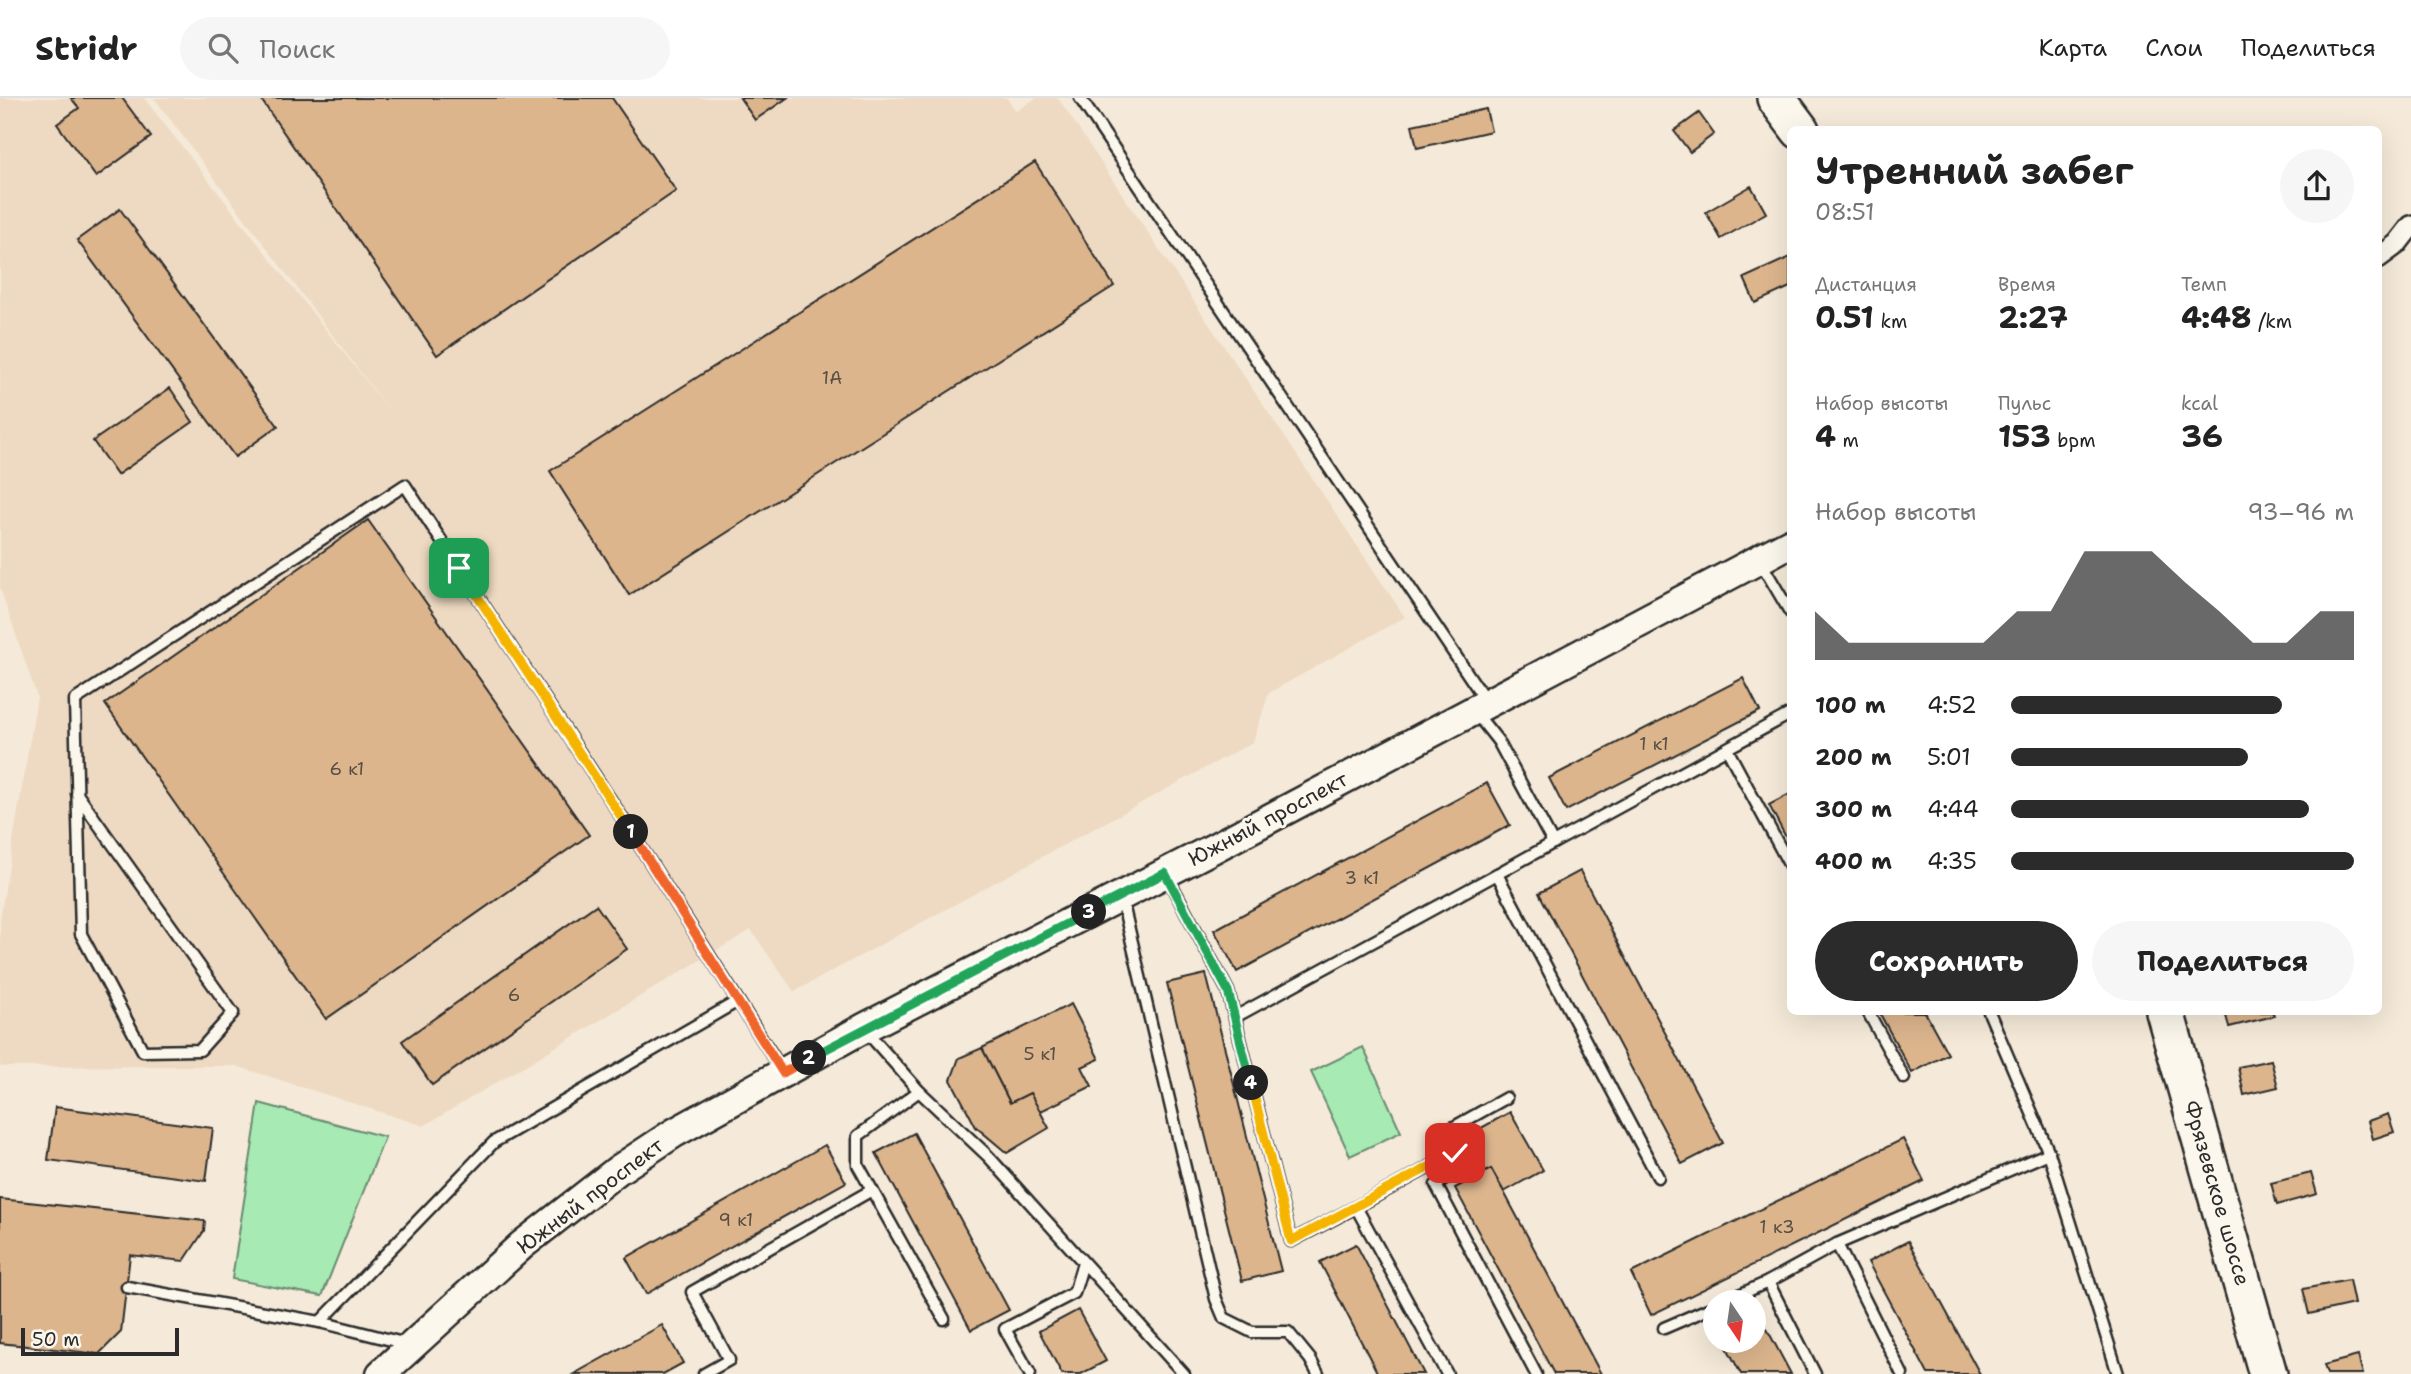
<!DOCTYPE html>
<html lang="ru">
<head>
<meta charset="utf-8">
<style>
  :root { --surface:#fff; --page:#f6f6f6; --text:#222; --muted:#767676; --line:#e0e0e0; --accent:#2b2b2b }
  body { margin:0; font-family:"Shantell Sans",sans-serif; background:var(--page); color:var(--text); height:100vh; display:flex; flex-direction:column; font-size:26px; white-space:nowrap }
  * { box-sizing:border-box; margin:0 }
  p { font-size:23px; color:var(--muted) }
  .icon { flex:none; width:38px; height:38px; fill:none; stroke:currentColor; stroke-width:2; stroke-linecap:round; stroke-linejoin:round }
  .map { position:relative; flex:1; overflow:hidden }
  .sheet { position:absolute; left:1787px; top:28px; width:595px; height:889px; display:flex; flex-direction:column; background:var(--surface); border-radius:10px; box-shadow:0 7px 28px #0002 }
  .sheet>* { flex:none }
  .needle { width:46px; rotate:167deg }
  .tools { position:absolute; left:1703px; top:1192px; display:grid; gap:14px }
  .tools a { display:grid; place-items:center; width:63px; height:63px; border-radius:50%; background:var(--surface); box-shadow:0 7px 28px #0002; font-size:35px }
  .scale { position:absolute; left:21px; bottom:18px; width:158px; box-sizing:border-box; padding-left:7px; border:4px solid #2b2b2b; border-top:0; font-size:19px; line-height:24px; white-space:nowrap; color:#2b2b2b; -webkit-text-stroke:5px #fbf7ec; paint-order:stroke }
  .pin { position:absolute; display:grid; place-items:center; width:60px; height:60px; color:#fff; margin:-30px; border-radius:14px; box-shadow:0 4px 10px #0006 }
  .km { position:absolute; width:35px; height:35px; margin:-18px; border-radius:50%; background:#222; color:#fff; font-size:19px; line-height:35px; text-align:center }
  .round { display:grid; place-items:center; flex:none; width:74px; height:74px; border-radius:37px; background:var(--page) }
  .head { display:flex; align-items:center; justify-content:space-between; height:119px; padding:0 28px }
  h1 { font-size:38px; font-weight:700; line-height:52px }
  .figures { display:grid; grid-template-columns:repeat(3,1fr); gap:10px; height:119px; padding:7px 28px }
  .figures div { display:grid; align-content:center }
  .figures b { font-size:30px; font-weight:700 }
  .figures small { font-size:19px; font-weight:400 }
  .figures p { font-size:19px }
  .chart { height:196px; padding:14px 28px }
  .chart p { display:flex; justify-content:space-between }
  .chart svg { width:100%; height:126px; margin-top:7px; fill:var(--accent); opacity:.7 }
  .cta { display:flex; gap:14px; margin-top:auto; padding:14px 28px }
  .cta a { flex:1; height:80px; border-radius:42px; background:var(--accent); color:#fff; font-size:28px; font-weight:700; line-height:80px; text-align:center }
  .cta a+a { background:var(--page); color:var(--text) }
  ul { padding:0 28px; list-style:none; font-size:23px }
  li { display:grid; grid-template-columns:112px 84px 1fr; align-items:center; height:52px }
  li i { height:18px; border-radius:9px; background:var(--accent) }
  header { display:flex; align-items:center; gap:42px; box-sizing:border-box; height:98px; padding:0 35px; background:var(--surface); border-bottom:2px solid var(--line) }
  header strong { font-size:33px }
  nav { display:flex; gap:38px; margin-inline-start:auto; font-size:24px }
  .search { width:490px; height:63px; background:var(--page); display:flex; align-items:center; gap:18px; box-sizing:border-box; padding:0 24px; border-radius:38px; color:var(--muted); font-size:26px }
  .map>svg:first-child { display:block }
  .built { fill:#eedac2 }
  .green { fill:#a7eab4; stroke:#698a70; stroke-width:2 }
  .building { fill:#dcb58d; stroke:#2b2b2b; stroke-width:2 }
  .lines { fill:none; stroke-linecap:round; stroke-linejoin:round }
  .lane-casing { stroke:#2b2b2b; stroke-width:15 }
  .street-casing { stroke:#2b2b2b; stroke-width:24 }
  .secondary-casing { stroke:#2b2b2b; stroke-width:33 }
  .highway-casing { stroke:#2b2b2b; stroke-width:42 }
  .lane { stroke:#fbf7ec; stroke-width:10 }
  .street { stroke:#fbf7ec; stroke-width:19 }
  .secondary { stroke:#fbf7ec; stroke-width:28 }
  .highway { stroke:#fbf7ec; stroke-width:37 }
  .split-1-casing { stroke:#fff; stroke-width:14 }
  .split-2-casing { stroke:#fff; stroke-width:14 }
  .split-3-casing { stroke:#fff; stroke-width:14 }
  .split-4-casing { stroke:#fff; stroke-width:14 }
  .split-5-casing { stroke:#fff; stroke-width:14 }
  .split-1 { stroke:#f5b400; stroke-width:9 }
  .split-2 { stroke:#f0652b; stroke-width:9 }
  .split-3 { stroke:#22a559; stroke-width:9 }
  .split-4 { stroke:#22a559; stroke-width:9 }
  .split-5 { stroke:#f5b400; stroke-width:9 }
  .labels { text-anchor:middle; stroke-width:6; stroke-linejoin:round; paint-order:stroke }
  .number-label { font-size:18px; fill:#574e44 }
  .street-label { font-size:21px; fill:#2b2b2b; stroke:#fbf7ec }
</style>
</head>
<body>
<header>
<strong>Stridr</strong>
<div class="search"><svg class="icon" aria-label="search" viewBox="0 0 24 24"><circle cx="10" cy="10" r="6"/><path d="M15 15l6 6"/></svg>Поиск</div>
<nav><a>Карта</a><a>Слои</a><a>Поделиться</a></nav>
</header>
<div class="map">
<svg width="2411" height="1276" viewBox="0 0 2411 1276">
  <rect width="100%" height="100%" fill="#f5ead9"/>
  <filter id="ink" filterUnits="userSpaceOnUse"><feTurbulence type="fractalNoise" baseFrequency=".0143" numOctaves="2"/><feDisplacementMap in="SourceGraphic" scale="14" xChannelSelector="R" yChannelSelector="G"/><feConvolveMatrix kernelMatrix="1 2 1 2 8 2 1 2 1" color-interpolation-filters="sRGB"/></filter>
  <g filter="url(#ink)">
    <polygon class="built" points="0,0 144,0 388,311 154,0 1007,0 1016,13 1036,0 1058,0 1405,519 1269,595 1253,644 794,894 751,832 424,1028 236,968 0,969 0,821 37,599 0,490"/>
    <g class="green">
      <polygon points="1363,949 1401,1034 1350,1058 1311,974"/>
      <polygon points="259,1005 385,1039 322,1198 232,1181"/>
    </g>
    <g class="building">
      <polygon points="71,0 122,0 151,39 96,79 57,26 79,10"/>
      <polygon points="260,0 612,0 676,93 437,257"/>
      <polygon points="740,0 787,0 755,22"/>
      <polygon points="1486,11 1491,33 1417,50 1412,27"/>
      <polygon points="1699,15 1714,36 1690,54 1674,33"/>
      <polygon points="1035,64 1114,188 629,497 550,373"/>
      <polygon points="1751,88 1766,115 1721,141 1706,114"/>
      <polygon points="120,111 278,328 235,359 77,142"/>
      <polygon points="1790,159 1790,189 1755,205 1744,180"/>
      <polygon points="170,290 193,324 117,377 93,343"/>
      <polygon points="368,422 589,737 326,921 105,606"/>
      <polygon points="1743,580 1760,613 1566,713 1549,680"/>
      <polygon points="1487,685 1510,727 1237,874 1214,832"/>
      <polygon points="1790,696 1790,747 1769,707"/>
      <polygon points="1580,773 1723,1045 1682,1066 1539,795"/>
      <polygon points="596,807 627,851 432,987 402,943"/>
      <polygon points="1206,876 1281,1173 1242,1183 1167,885"/>
      <polygon points="1071,906 1099,961 1082,969 1092,988 1039,1014 1030,995 1010,1005 982,950"/>
      <polygon points="1879,914 1925,914 1948,956 1912,975"/>
      <polygon points="2225,914 2273,914 2274,918 2229,929"/>
      <polygon points="982,950 1010,1005 1030,995 1049,1030 1007,1055 976,1029 951,982 959,960"/>
      <polygon points="2271,962 2278,989 2244,997 2238,969"/>
      <polygon points="55,1009 213,1030 206,1083 48,1062"/>
      <polygon points="1510,1014 1543,1072 1504,1094 1491,1071 1483,1075 1463,1040"/>
      <polygon points="2388,1016 2394,1034 2373,1041 2368,1023"/>
      <polygon points="914,1035 1009,1212 971,1232 876,1055"/>
      <polygon points="1903,1041 1924,1083 1651,1217 1631,1175"/>
      <polygon points="825,1047 846,1084 646,1196 626,1160"/>
      <polygon points="1491,1071 1504,1094 1601,1276 1554,1276 1455,1090"/>
      <polygon points="2311,1075 2317,1096 2277,1107 2271,1085"/>
      <polygon points="0,1101 205,1123 204,1133 184,1163 130,1157 121,1234 99,1256 0,1245"/>
      <polygon points="1908,1143 1980,1276 1928,1276 1868,1164"/>
      <polygon points="1356,1146 1424,1276 1378,1276 1320,1164"/>
      <polygon points="2349,1182 2354,1206 2309,1216 2303,1191"/>
      <polygon points="1078,1212 1106,1263 1081,1276 1062,1276 1039,1233"/>
      <polygon points="1759,1216 1791,1276 1741,1276 1723,1242 1754,1242 1754,1219"/>
      <polygon points="662,1227 683,1265 663,1276 574,1276"/>
      <polygon points="2358,1258 2363,1276 2327,1276 2324,1267"/>
    </g>
    <g class="lines">
      <defs>
        <g id="lane">
          <polyline points="1080,0 1486,603"/>
          <polyline points="1760,463 1790,514"/>
          <polyline points="1475,614 1498,643 1553,745 1497,776 1658,1079"/>
          <polyline points="1727,651 1790,768"/>
          <polyline points="77,696 233,915 200,952 143,953 81,836 75,602 405,387 621,718 783,974"/>
          <polyline points="1553,745 1790,616"/>
          <polyline points="1167,778 1228,893 1291,1143 1356,1109 1447,1276"/>
          <polyline points="1122,802 1216,1201 1224,1220 1252,1234 1288,1234 1310,1261 1318,1276"/>
          <polyline points="1868,914 1904,980"/>
          <polyline points="1989,914 2049,1055 2118,1276"/>
          <polyline points="1235,919 1497,776"/>
          <polyline points="866,933 919,993 988,1058 1184,1276"/>
          <polyline points="919,993 858,1038 858,1067 944,1221"/>
          <polyline points="1506,1000 1445,1034 1463,1070 1436,1087 1536,1276"/>
          <polyline points="1356,1109 1455,1055"/>
          <polyline points="1837,1146 1902,1276"/>
          <polyline points="1768,1184 1815,1276"/>
          <polyline points="127,1189 320,1224 407,1246"/>
          <polyline points="1723,1204 1768,1184 1837,1146 2049,1055"/>
          <polyline points="320,1224 494,1044 738,903"/>
          <polyline points="1664,1230 1715,1208"/>
          <polyline points="704,1276 729,1262 692,1194 872,1092"/>
          <polyline points="1030,1276 1005,1231 1074,1195 1083,1165"/>
        </g>
        <polyline id="street" points="2378,160 2397,146 2411,128"/>
        <polyline id="secondary" points="381,1276 522,1147 618,1072 674,1035 864,930 1212,751 1790,445"/>
        <g id="highway">
          <polyline points="1776,0 1800,32"/>
          <polyline points="2165,914 2268,1276"/>
        </g>
      </defs>
      <use href="#lane" class="lane-casing"/>
      <use href="#street" class="street-casing"/>
      <use href="#secondary" class="secondary-casing"/>
      <use href="#highway" class="highway-casing"/>
      <use href="#lane" class="lane"/>
      <use href="#street" class="street"/>
      <use href="#secondary" class="secondary"/>
      <use href="#highway" class="highway"/>
    </g>
  </g>
  <g class="lines" filter="url(#ink)">
    <defs>
      <polyline id="split-1" points="459,470 631,734"/>
      <polyline id="split-2" points="631,734 783,975 809,960"/>
      <polyline id="split-3" points="809,960 1089,814"/>
      <polyline id="split-4" points="1089,814 1165,775 1228,893 1251,985"/>
      <polyline id="split-5" points="1251,985 1291,1143 1455,1055"/>
    </defs>
    <use href="#split-1" class="split-1-casing"/>
    <use href="#split-2" class="split-2-casing"/>
    <use href="#split-3" class="split-3-casing"/>
    <use href="#split-4" class="split-4-casing"/>
    <use href="#split-5" class="split-5-casing"/>
    <use href="#split-1" class="split-1"/>
    <use href="#split-2" class="split-2"/>
    <use href="#split-3" class="split-3"/>
    <use href="#split-4" class="split-4"/>
    <use href="#split-5" class="split-5"/>
  </g>
  <g class="labels">
    <g class="number-label">
      <text x="832" y="286">1А</text>
      <text x="1654" y="652">1 к1</text>
      <text x="347" y="677">6 к1</text>
      <text x="1362" y="786">3 к1</text>
      <text x="514" y="903">6</text>
      <text x="1040" y="962">5 к1</text>
      <text x="736" y="1128">9 к1</text>
      <text x="1777" y="1135">1 к3</text>
    </g>
    <g class="street-label">
      <text transform="translate(1268 721) rotate(-28)" y="7">Южный проспект</text>
      <text transform="translate(2217 1095) rotate(74)" y="7">Фрязевское шоссе</text>
      <text transform="translate(590 1098) rotate(-37)" y="7">Южный проспект</text>
    </g>
  </g>
</svg>
<div class="tools">
<a><svg class="needle" viewBox="-14 -14 28 28"><path d="M0-13l5 13h-10z" fill="#e53935"/><path d="M0 13l5-13h-10z" fill="#767676"/></svg></a>
</div>
<div class="scale">50 m</div>
<div class="pin" style="left:459px;top:470px;background:#1e9e55"><svg class="icon" aria-label="arrive" viewBox="0 0 24 24"><path d="M6 21V4h12l-3 4 3 4H6"/></svg></div>
<div class="pin" style="left:1455px;top:1055px;background:#d93025"><svg class="icon" aria-label="check" viewBox="0 0 24 24"><path d="M5 12l5 5 9-10"/></svg></div>
<b class="km" style="left:631px;top:734px">1</b>
<b class="km" style="left:809px;top:960px">2</b>
<b class="km" style="left:1089px;top:814px">3</b>
<b class="km" style="left:1251px;top:985px">4</b>
<section class="sheet">
<div class="head"><div><h1>Утренний забег</h1><p>08:51</p></div><a class="round"><svg class="icon" aria-label="share" viewBox="0 0 24 24"><path d="M12 15V3M7 8l5-5 5 5M5 13v7h14v-7"/></svg></a></div>
<div class="figures">
<div><p>Дистанция</p><b>0.51<small> km</small></b></div>
<div><p>Время</p><b>2:27</b></div>
<div><p>Темп</p><b>4:48<small> /km</small></b></div>
</div>
<div class="figures">
<div><p>Набор высоты</p><b>4<small> m</small></b></div>
<div><p>Пульс</p><b>153<small> bpm</small></b></div>
<div><p>kcal</p><b>36</b></div>
</div>
<div class="chart"><p><span>Набор высоты</span>93–96 m</p>
<svg viewBox="0 0 160 44" preserveAspectRatio="none"><path d="M0 44V27L10 38L20 38L30 38L40 38L50 38L60 27L70 27L80 6L90 6L100 6L110 17L120 27L130 38L140 38L150 27L160 27V44z"/></svg>
</div>
<ul>
<li><b>100 m</b>4:52<i style="width:79%"></i></li>
<li><b>200 m</b>5:01<i style="width:69%"></i></li>
<li><b>300 m</b>4:44<i style="width:87%"></i></li>
<li><b>400 m</b>4:35<i style="width:100%"></i></li>
</ul>
<div class="cta"><a>Сохранить</a><a>Поделиться</a></div>
</section>
</div>
</body>
</html>
